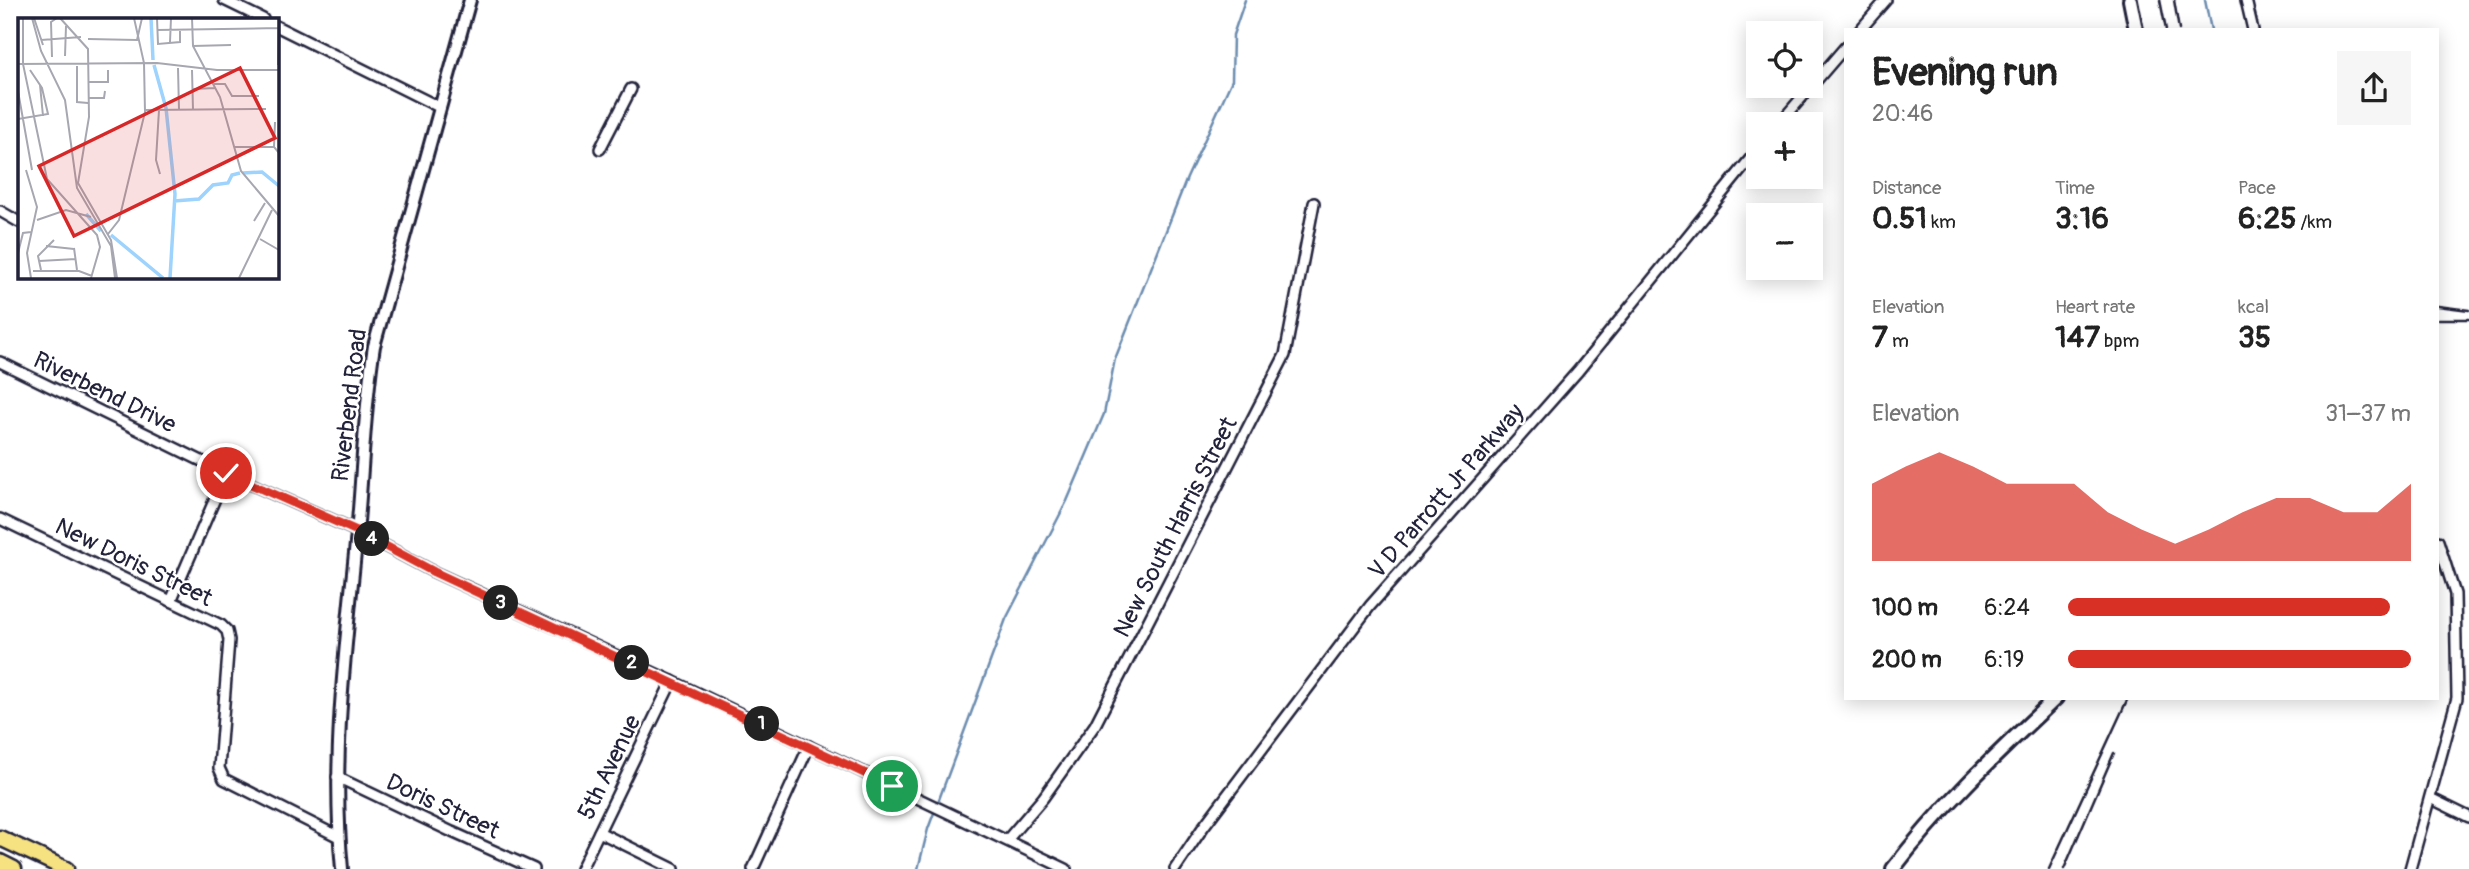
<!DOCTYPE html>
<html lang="en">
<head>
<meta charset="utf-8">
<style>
  :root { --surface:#fff; --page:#f6f6f6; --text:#222; --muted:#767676; --accent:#d93025 }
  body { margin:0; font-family:Pangolin,sans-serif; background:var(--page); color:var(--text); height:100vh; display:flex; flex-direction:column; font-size:26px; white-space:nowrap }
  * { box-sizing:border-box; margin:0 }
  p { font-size:23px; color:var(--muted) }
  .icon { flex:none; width:38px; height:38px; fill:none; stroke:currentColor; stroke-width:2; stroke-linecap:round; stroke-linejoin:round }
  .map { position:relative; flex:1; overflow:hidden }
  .details { position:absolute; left:1844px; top:28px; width:595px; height:672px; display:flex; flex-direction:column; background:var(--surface); border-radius:0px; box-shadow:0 4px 18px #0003 }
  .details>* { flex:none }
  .fabs { position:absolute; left:1746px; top:21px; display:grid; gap:14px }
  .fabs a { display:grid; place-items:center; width:77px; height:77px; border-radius:0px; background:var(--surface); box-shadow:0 4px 18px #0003; font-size:35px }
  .pin { position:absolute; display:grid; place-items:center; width:60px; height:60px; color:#fff; margin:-30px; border:4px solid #fff; border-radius:50%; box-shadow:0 2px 7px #0007 }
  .km { position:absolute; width:35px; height:35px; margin:-18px; border-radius:50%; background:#222; color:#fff; font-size:19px; line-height:35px; text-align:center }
  .round { display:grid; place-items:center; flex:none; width:74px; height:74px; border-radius:0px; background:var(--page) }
  .overview { display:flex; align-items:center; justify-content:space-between; height:119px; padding:0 28px }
  h1 { font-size:38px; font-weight:800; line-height:52px }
  .figures { display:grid; grid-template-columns:repeat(3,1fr); gap:10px; height:119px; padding:7px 28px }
  .figures div { display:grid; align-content:center }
  .figures b { font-size:30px; font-weight:800 }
  .figures small { font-size:19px; font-weight:400 }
  .figures p { font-size:19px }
  .chart { height:196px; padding:14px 28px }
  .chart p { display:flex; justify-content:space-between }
  .chart svg { width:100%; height:126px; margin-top:7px; fill:var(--accent); opacity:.7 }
  ul { padding:0 28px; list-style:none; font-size:23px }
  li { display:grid; grid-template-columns:112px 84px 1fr; align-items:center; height:52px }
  li i { height:18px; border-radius:9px; background:var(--accent) }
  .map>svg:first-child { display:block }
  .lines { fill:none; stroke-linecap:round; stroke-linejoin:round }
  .stream { stroke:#6c8caf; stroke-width:2.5 }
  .minor-casing { stroke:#22223b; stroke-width:14 }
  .tertiary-casing { stroke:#22223b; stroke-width:16 }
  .secondary-casing { stroke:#22223b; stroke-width:18 }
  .primary-casing { stroke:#22223b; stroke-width:19 }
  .minor { stroke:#fff; stroke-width:9 }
  .tertiary { stroke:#fff; stroke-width:10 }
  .secondary { stroke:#fff; stroke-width:12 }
  .primary { stroke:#f7e281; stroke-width:14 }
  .rail { stroke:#22223b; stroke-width:2.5 }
  .route-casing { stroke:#fff; stroke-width:14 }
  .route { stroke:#d93025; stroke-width:9 }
  .labels { text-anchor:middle; stroke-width:5; stroke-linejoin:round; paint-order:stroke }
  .street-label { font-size:24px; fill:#22223b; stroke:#fff }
  .inset-river { fill:none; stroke:#9dd3fc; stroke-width:3.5 }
  .inset-road { fill:none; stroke:#a7a7b1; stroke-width:2 }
  .view { fill:#d62828; fill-opacity:0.15; stroke:#d62828; stroke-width:3.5 }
  .inset-edge { fill:none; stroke:#22223b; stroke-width:3.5 }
</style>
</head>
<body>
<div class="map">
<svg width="2469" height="869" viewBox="0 0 2469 869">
  <rect width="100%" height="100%" fill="#fff"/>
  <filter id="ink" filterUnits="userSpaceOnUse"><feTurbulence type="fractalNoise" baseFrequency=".0143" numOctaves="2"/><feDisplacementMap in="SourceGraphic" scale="14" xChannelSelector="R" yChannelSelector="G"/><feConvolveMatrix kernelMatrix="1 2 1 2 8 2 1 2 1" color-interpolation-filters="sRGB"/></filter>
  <g filter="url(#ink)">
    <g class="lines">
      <g class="stream">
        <polyline points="2205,0 2211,30"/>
        <polyline points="918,869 928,829 1006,619 1067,501 1104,414 1115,359 1187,178 1232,80 1233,35 1245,0"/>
      </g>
      <defs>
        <g id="minor">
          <polyline points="224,0 263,19"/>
          <polyline points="2246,0 2253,30"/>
          <polyline points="276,26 439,107"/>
          <polyline points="1860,30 1886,0"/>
          <polyline points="1779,124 1846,46"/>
          <polyline points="600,149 631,89"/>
          <polyline points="0,211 19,222"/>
          <polyline points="0,362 226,473 357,531 434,572 672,681 1066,869"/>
          <polyline points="0,519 221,625 227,631 229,640 219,768 224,779 339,837"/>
          <polyline points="171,601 226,473"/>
          <polyline points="337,777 452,832 534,869"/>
          <polyline points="2430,798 2469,817"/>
          <polyline points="599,832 674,869"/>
          <polyline points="1007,840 1043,798 1095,725 1285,355 1314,203"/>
          <polyline points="581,869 672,681"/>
          <polyline points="753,869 809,746"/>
          <polyline points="1175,869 1204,826 1370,606 1578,371 1759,148"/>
          <polyline points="2410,869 2457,698 2455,594 2438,541"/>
        </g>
        <path id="tertiary" d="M 342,869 C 331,756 346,645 357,533 C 363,470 364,408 374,346 L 470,0"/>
        <g id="secondary">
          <polyline points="2130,0 2136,30"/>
          <path d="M 1893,869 C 1941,806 1999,752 2056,698"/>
        </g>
        <g id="primary">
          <polyline points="0,838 66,869"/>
          <polyline points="0,862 14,869"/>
        </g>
      </defs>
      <use href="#minor" class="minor-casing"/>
      <use href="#tertiary" class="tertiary-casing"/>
      <use href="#secondary" class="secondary-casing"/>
      <use href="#primary" class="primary-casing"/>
      <use href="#minor" class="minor"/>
      <use href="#tertiary" class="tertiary"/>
      <use href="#secondary" class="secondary"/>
      <use href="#primary" class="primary"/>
      <g class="rail">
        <polyline points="2160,0 2166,30"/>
        <polyline points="2174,0 2179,30"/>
        <polyline points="2438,306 2469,310"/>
        <polyline points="2438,319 2469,319"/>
        <polyline points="2049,869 2128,698"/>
        <polyline points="2064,869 2114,753"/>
      </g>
    </g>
  </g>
  <g class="lines" filter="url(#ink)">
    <defs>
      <polyline id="route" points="226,473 357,531 434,572 892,786"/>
    </defs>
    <use href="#route" class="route-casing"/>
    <use href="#route" class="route"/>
  </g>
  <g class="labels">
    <g class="street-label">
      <text transform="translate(105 392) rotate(26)" y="8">Riverbend Drive</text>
      <text transform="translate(349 405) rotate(-83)" y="8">Riverbend Road</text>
      <text transform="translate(1446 491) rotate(-49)" y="8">V D Parrott Jr Parkway</text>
      <text transform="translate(1175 527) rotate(-63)" y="8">New South Harris Street</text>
      <text transform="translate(134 562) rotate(26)" y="8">New Doris Street</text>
      <text transform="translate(609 767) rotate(-64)" y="8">5th Avenue</text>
      <text transform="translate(443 806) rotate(25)" y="8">Doris Street</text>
    </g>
  </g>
  <g transform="translate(18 18)">
    <rect width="261" height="261" fill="#fff"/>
    <path class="inset-river" d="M 133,0 L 135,42M 136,47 L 148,90 L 157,176 L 152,260M 225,155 L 244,154 L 261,168M 156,183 L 181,181 L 195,167 L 210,165 L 214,157 L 222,155M 68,196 L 83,213M 93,217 L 145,260"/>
    <path class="inset-road" d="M 5,0 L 5,46 L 29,161 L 79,217 L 82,229 L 73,260M 14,0 L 23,33 L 47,82 L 59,170 L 93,228 L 97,260M 16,0 L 25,27M 42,0 L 70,31 L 71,99 L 60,165 L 93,222 L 99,260M 139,0 L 140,26 L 162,24 L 162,13M 174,0 L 175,28 L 202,79 L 223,153 L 261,198M 139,12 L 261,10M 70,21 L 119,22 L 124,0M 23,22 L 63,19M 152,24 L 153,0M 175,28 L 213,27M 47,38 L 48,8M 34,39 L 33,4 L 39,0M 0,46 L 139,45 L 199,52 L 261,52M 260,47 L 261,0M 59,48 L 59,84 L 70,85M 160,50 L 161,92M 174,52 L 175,92M 70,64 L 90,64 L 90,52M 196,66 L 207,66 L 214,78 L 241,78M 22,67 L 25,98M 175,71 L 197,70M 0,73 L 14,152M 70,80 L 86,80 L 87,73M 127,92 L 248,91M 141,92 L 138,142 L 142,156M 0,101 L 30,96 L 24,70 L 12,52M 257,104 L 256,129 L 261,135M 217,129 L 256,129M 8,152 L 19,189 L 9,235 L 13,260M 19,202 L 48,192 L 73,199M 236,203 L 247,185M 90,216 L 101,202 L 127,94 L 126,45 L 116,0M 242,221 L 261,232M 28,228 L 56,231M 56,230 L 59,252M 0,235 L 5,215 L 13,214M 21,243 L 58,241M 23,252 L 20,238 L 36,222M 15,253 L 61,253 L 74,258M 221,260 L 254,192"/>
    <path class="view" d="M 222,50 L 257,120 L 56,218 L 21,148 Z"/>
    <rect width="261" height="261" class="inset-edge"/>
  </g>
</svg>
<div class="fabs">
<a><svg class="icon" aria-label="locate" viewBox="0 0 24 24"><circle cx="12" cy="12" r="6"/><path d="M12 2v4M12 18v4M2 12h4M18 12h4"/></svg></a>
<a>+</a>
<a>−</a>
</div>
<div class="pin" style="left:892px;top:786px;background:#1e9e55"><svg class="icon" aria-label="arrive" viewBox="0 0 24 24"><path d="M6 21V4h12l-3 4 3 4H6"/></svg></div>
<div class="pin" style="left:226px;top:473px;background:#d93025"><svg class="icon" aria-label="check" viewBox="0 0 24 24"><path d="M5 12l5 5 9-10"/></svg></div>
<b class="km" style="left:762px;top:724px">1</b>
<b class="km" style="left:632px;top:663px">2</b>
<b class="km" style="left:501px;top:603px">3</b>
<b class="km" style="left:372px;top:539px">4</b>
<section class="details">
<div class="overview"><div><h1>Evening run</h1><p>20:46</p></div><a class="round"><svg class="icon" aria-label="share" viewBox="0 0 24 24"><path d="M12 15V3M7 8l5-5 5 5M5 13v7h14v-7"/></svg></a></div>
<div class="figures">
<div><p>Distance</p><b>0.51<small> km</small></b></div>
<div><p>Time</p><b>3:16</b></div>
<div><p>Pace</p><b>6:25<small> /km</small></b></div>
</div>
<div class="figures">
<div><p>Elevation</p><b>7<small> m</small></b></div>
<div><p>Heart rate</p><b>147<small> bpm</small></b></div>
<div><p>kcal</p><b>35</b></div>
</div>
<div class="chart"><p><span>Elevation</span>31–37 m</p>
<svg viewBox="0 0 160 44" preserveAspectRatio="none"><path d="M0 44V17L10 11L20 6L30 11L40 17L50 17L60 17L70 27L80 33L90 38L100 33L110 27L120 22L130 22L140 27L150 27L160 17V44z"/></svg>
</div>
<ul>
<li><b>100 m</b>6:24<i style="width:94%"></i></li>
<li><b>200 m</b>6:19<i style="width:100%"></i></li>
</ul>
</section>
</div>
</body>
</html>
